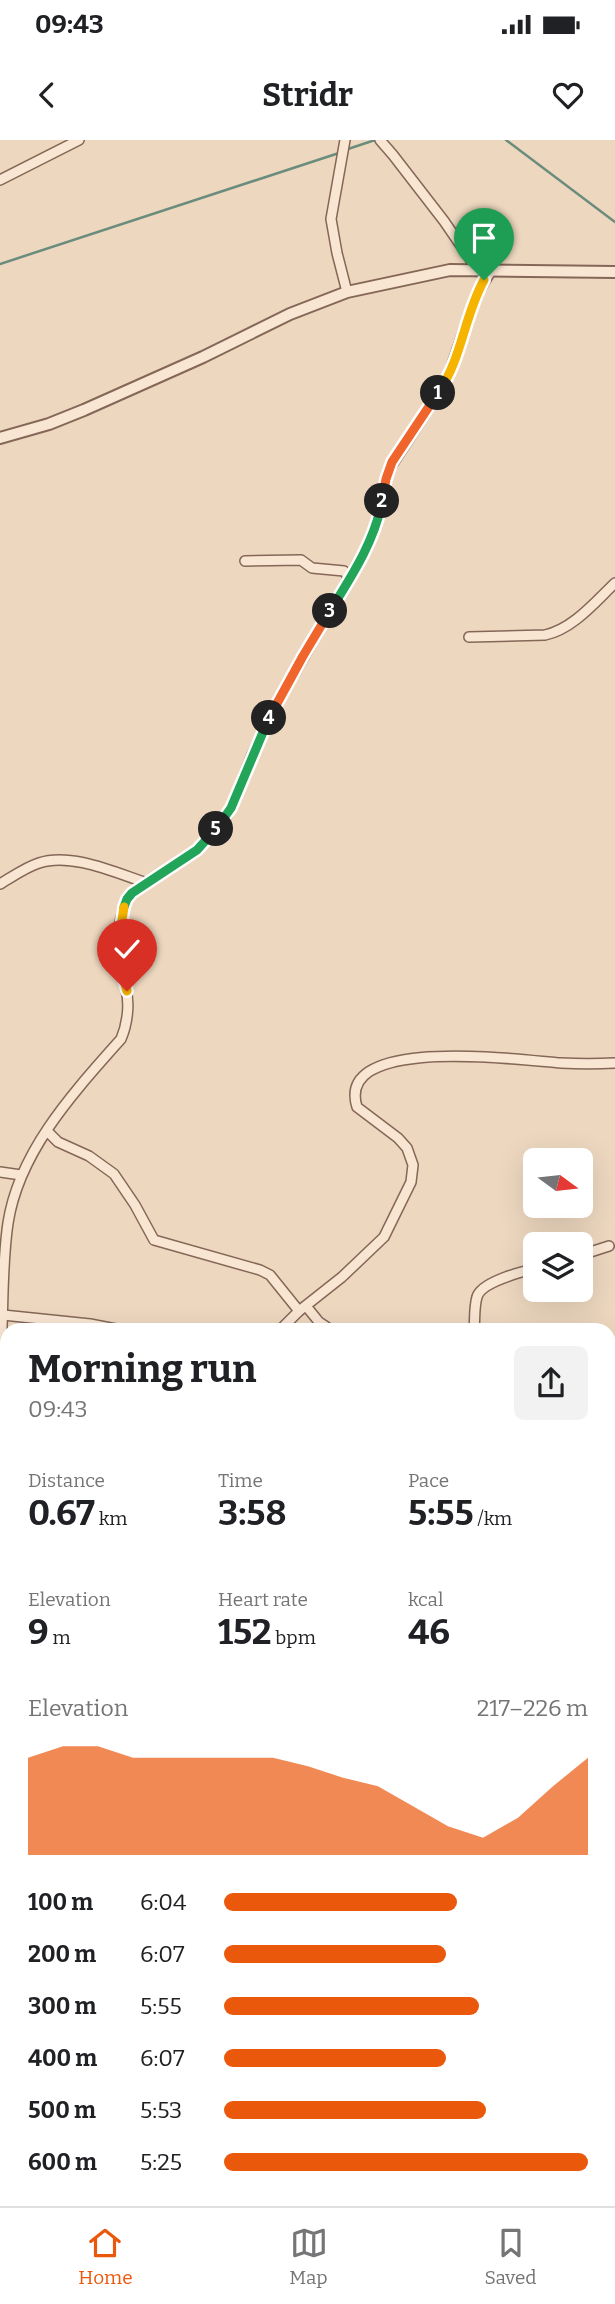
<!DOCTYPE html>
<html lang="en">
<head>
<meta charset="utf-8">
<style>
  :root { --surface:#fff; --page:#f2f2f2; --text:#202124; --muted:#757577; --line:#e0e0e0; --accent:#ea580c }
  body { margin:0; font-family:Bitter,serif; background:var(--page); color:var(--text); height:100vh; display:flex; flex-direction:column; font-size:26px; white-space:nowrap }
  * { box-sizing:border-box; margin:0 }
  p { font-size:23px; color:var(--muted) }
  .icon { flex:none; width:38px; height:38px; fill:none; stroke:currentColor; stroke-width:2; stroke-linecap:round; stroke-linejoin:round }
  .map { position:relative; flex:1; overflow:hidden }
  .panel { position:absolute; left:0px; top:1183px; width:616px; height:884px; display:flex; flex-direction:column; background:var(--surface); border-radius:21px 21px 0 0; box-shadow:0 7px 28px #0002 }
  .panel>* { flex:none }
  .needle { width:46px; rotate:105deg }
  .fabs { position:absolute; left:523px; top:1008px; display:grid; gap:14px }
  .fabs a { display:grid; place-items:center; width:70px; height:70px; border-radius:10px; background:var(--surface); box-shadow:0 7px 28px #0002; font-size:35px }
  .pin { position:absolute; display:grid; place-items:center; width:60px; height:60px; color:#fff; margin:-72px -30px; border-radius:50% 50% 50% 0; rotate:-45deg; box-shadow:0 0 7px #0007 }
  .pin .icon { rotate:45deg }
  .km { position:absolute; width:35px; height:35px; margin:-18px; border-radius:50%; background:#222; color:#fff; font-size:19px; line-height:35px; text-align:center }
  .round { display:grid; place-items:center; flex:none; width:74px; height:74px; border-radius:10px; background:var(--page) }
  .overview { display:flex; align-items:center; justify-content:space-between; height:119px; padding:0 28px }
  h1 { font-size:38px; font-weight:700; line-height:52px }
  .stats { display:grid; grid-template-columns:repeat(3,1fr); gap:10px; height:119px; padding:7px 28px }
  .stats div { display:grid; align-content:center }
  .stats b { font-size:35px; font-weight:700 }
  .stats small { font-size:19px; font-weight:400 }
  .stats p { font-size:19px }
  .chart { height:196px; padding:14px 28px }
  .chart p { display:flex; justify-content:space-between }
  .chart svg { width:100%; height:126px; margin-top:7px; fill:var(--accent); opacity:.7 }
  ul { padding:0 28px; list-style:none; font-size:23px }
  li { display:grid; grid-template-columns:112px 84px 1fr; align-items:center; height:52px }
  li i { height:18px; border-radius:9px; background:var(--accent) }
  .status { display:flex; justify-content:space-between; align-items:center; height:49px; padding:0 35px; background:var(--surface); direction:ltr }
  .status svg { height:19px; fill:currentColor }
  header { display:flex; justify-content:space-between; align-items:center; height:91px; padding:0 28px; background:var(--surface); font-size:32px; font-weight:700 }
  .tabs { display:flex; justify-content:space-around; align-items:center; height:98px; border-top:2px solid var(--line); background:var(--surface); font-size:19px; color:var(--muted) }
  .tabs a { display:grid; justify-items:center; gap:4px }
  .tabs .current { color:var(--accent) }
  .map>svg:first-child { display:block }
  .lines { fill:none; stroke-linecap:round; stroke-linejoin:round }
  .stream { stroke:#6a8c7d; stroke-width:2.5 }
  .minor-casing { stroke:#856758; stroke-width:12 }
  .tertiary-casing { stroke:#856758; stroke-width:14 }
  .minor { stroke:#f8e5d2; stroke-width:9 }
  .tertiary { stroke:#f8e5d2; stroke-width:10 }
  .split-1-casing { stroke:#fff; stroke-width:14 }
  .split-2-casing { stroke:#fff; stroke-width:14 }
  .split-3-casing { stroke:#fff; stroke-width:14 }
  .split-4-casing { stroke:#fff; stroke-width:14 }
  .split-5-casing { stroke:#fff; stroke-width:14 }
  .split-6-casing { stroke:#fff; stroke-width:14 }
  .split-7-casing { stroke:#fff; stroke-width:14 }
  .split-1 { stroke:#f5b400; stroke-width:9 }
  .split-2 { stroke:#f0652b; stroke-width:9 }
  .split-3 { stroke:#22a559; stroke-width:9 }
  .split-4 { stroke:#f0652b; stroke-width:9 }
  .split-5 { stroke:#22a559; stroke-width:9 }
  .split-6 { stroke:#22a559; stroke-width:9 }
  .split-7 { stroke:#f5b400; stroke-width:9 }
</style>
</head>
<body>
<div class="status"><b>09:43</b><svg viewBox="0 0 49 12"><path d="M0 12V9h3v3zM5 12V6h3v6zM10 12V3h3v9zM15 12V0h3v12zM26 1h20v11H26zM47 4h2v5h-2z"/></svg></div>
<header><svg class="icon" aria-label="back" viewBox="0 0 24 24"><path d="M15 5l-7 7 7 7"/></svg>Stridr<svg class="icon" aria-label="heart" viewBox="0 0 24 24"><path d="M12 20l-8-8c-3-5 5-10 8-4 3-6 11-1 8 4z"/></svg></header>
<div class="map">
<svg width="615" height="2066" viewBox="0 0 615 2066">
  <rect width="100%" height="100%" fill="#edd7bf"/>
  <g class="lines">
    <g class="stream">
      <polyline points="506,0 615,82"/>
      <polyline points="345,10 375,0"/>
      <polyline points="0,124 339,13"/>
    </g>
    <defs>
      <g id="minor">
        <polyline points="345,0 331,79 337,113 347,152"/>
        <polyline points="380,0 393,15 444,81 477,129"/>
        <polyline points="0,40 79,0"/>
        <polyline points="245,421 301,420 312,428 344,431 349,438"/>
        <path d="M 469,497 L 545,495 C 573,489 595,462 615,443"/>
        <path d="M 0,744 C 12,737 26,727 39,723 C 71,712 116,733 147,743"/>
        <polyline points="47,991 58,1002 89,1016 114,1034 135,1065 154,1100 260,1130 270,1135 299,1171"/>
        <polyline points="0,1032 21,1035"/>
        <polyline points="581,1115 609,1106"/>
        <polyline points="306,1166 319,1182 331,1190"/>
        <polyline points="3,1175 90,1184 121,1190"/>
        <path d="M 280,1190 L 299,1171 L 342,1137 L 384,1097 L 411,1042 L 413,1025 L 407,1008 L 398,998 L 357,967 C 334,893 526,921 561,923 C 579,924 597,924 615,923"/>
        <path d="M 474,1190 C 475,1179 474,1167 477,1157 C 481,1142 521,1132 536,1128"/>
        <path d="M 0,1226 C 4,1179 1,1130 8,1083 C 19,1011 74,952 121,899 C 127,885 130,865 126,850 C 124,839 119,829 117,818 C 115,802 121,765 132,753 L 197,710 L 225,679 L 231,668 L 252,615 L 275,567 L 368,405 L 379,376 L 388,331 L 446,242 L 475,158 L 491,131"/>
        <polyline points="609,1507 615,1506"/>
        <polyline points="0,1519 7,1528"/>
        <polyline points="0,1974 7,1977"/>
        <polyline points="609,1989 615,1991"/>
        <polyline points="33,2060 37,2066"/>
        <polyline points="312,2060 314,2066"/>
        <polyline points="166,2066 168,2060"/>
      </g>
      <polyline id="tertiary" points="0,298 49,284 84,270 203,217 290,174 347,152 450,130 615,132"/>
    </defs>
    <use href="#minor" class="minor-casing"/>
    <use href="#tertiary" class="tertiary-casing"/>
    <use href="#minor" class="minor"/>
    <use href="#tertiary" class="tertiary"/>
  </g>
  <g class="lines">
    <defs>
      <path id="split-1" d="M 438,253 C 462,219 464,176 484,140"/>
      <polyline id="split-2" points="382,361 386,339 392,322 438,253"/>
      <path id="split-3" d="M 330,471 C 351,437 375,401 382,361"/>
      <polyline id="split-4" points="269,578 303,516 330,471"/>
      <polyline id="split-5" points="216,689 231,668 269,578"/>
      <polyline id="split-6" points="124,767 127,759 132,753 197,710 216,689"/>
      <polyline id="split-7" points="124,767 117,813 127,851"/>
    </defs>
    <use href="#split-1" class="split-1-casing"/>
    <use href="#split-2" class="split-2-casing"/>
    <use href="#split-3" class="split-3-casing"/>
    <use href="#split-4" class="split-4-casing"/>
    <use href="#split-5" class="split-5-casing"/>
    <use href="#split-6" class="split-6-casing"/>
    <use href="#split-7" class="split-7-casing"/>
    <use href="#split-1" class="split-1"/>
    <use href="#split-2" class="split-2"/>
    <use href="#split-3" class="split-3"/>
    <use href="#split-4" class="split-4"/>
    <use href="#split-5" class="split-5"/>
    <use href="#split-6" class="split-6"/>
    <use href="#split-7" class="split-7"/>
  </g>
</svg>
<div class="fabs">
<a><svg class="needle" viewBox="-14 -14 28 28"><path d="M0-13l5 13h-10z" fill="#e53935"/><path d="M0 13l5-13h-10z" fill="#757577"/></svg></a>
<a><svg class="icon" aria-label="layers" viewBox="0 0 24 24"><path d="M12 4l9 5-9 5-9-5zM3 14l9 5 9-5"/></svg></a>
</div>
<div class="pin" style="left:484px;top:140px;background:#1e9e55"><svg class="icon" aria-label="arrive" viewBox="0 0 24 24"><path d="M6 21V4h12l-3 4 3 4H6"/></svg></div>
<div class="pin" style="left:127px;top:851px;background:#d93025"><svg class="icon" aria-label="check" viewBox="0 0 24 24"><path d="M5 12l5 5 9-10"/></svg></div>
<b class="km" style="left:438px;top:253px">1</b>
<b class="km" style="left:382px;top:361px">2</b>
<b class="km" style="left:330px;top:471px">3</b>
<b class="km" style="left:269px;top:578px">4</b>
<b class="km" style="left:216px;top:689px">5</b>
<section class="panel">
<div class="overview"><div><h1>Morning run</h1><p>09:43</p></div><a class="round"><svg class="icon" aria-label="share" viewBox="0 0 24 24"><path d="M12 15V3M7 8l5-5 5 5M5 13v7h14v-7"/></svg></a></div>
<div class="stats">
<div><p>Distance</p><b>0.67<small> km</small></b></div>
<div><p>Time</p><b>3:58</b></div>
<div><p>Pace</p><b>5:55<small> /km</small></b></div>
</div>
<div class="stats">
<div><p>Elevation</p><b>9<small> m</small></b></div>
<div><p>Heart rate</p><b>152<small> bpm</small></b></div>
<div><p>kcal</p><b>46</b></div>
</div>
<div class="chart"><p><span>Elevation</span>217–226 m</p>
<svg viewBox="0 0 160 44" preserveAspectRatio="none"><path d="M0 44V10L10 6L20 6L30 10L40 10L50 10L60 10L70 10L80 13L90 17L100 20L110 27L120 34L130 38L140 31L150 20L160 10V44z"/></svg>
</div>
<ul>
<li><b>100 m</b>6:04<i style="width:64%"></i></li>
<li><b>200 m</b>6:07<i style="width:61%"></i></li>
<li><b>300 m</b>5:55<i style="width:70%"></i></li>
<li><b>400 m</b>6:07<i style="width:61%"></i></li>
<li><b>500 m</b>5:53<i style="width:72%"></i></li>
<li><b>600 m</b>5:25<i style="width:100%"></i></li>
</ul>
</section>
</div>
<nav class="tabs">
<a class="current"><svg class="icon" aria-label="home" viewBox="0 0 24 24"><path d="M3 11l9-7 9 7M6 9v11h12V9"/></svg>Home</a>
<a><svg class="icon" aria-label="map" viewBox="0 0 24 24"><path d="M3 6l6-2 6 2 6-2v14l-6 2-6-2-6 2zM9 4v14M15 6v14"/></svg>Map</a>
<a><svg class="icon" aria-label="saved" viewBox="0 0 24 24"><path d="M7 4h10v16l-5-4-5 4z"/></svg>Saved</a>
</nav>
</body>
</html>
